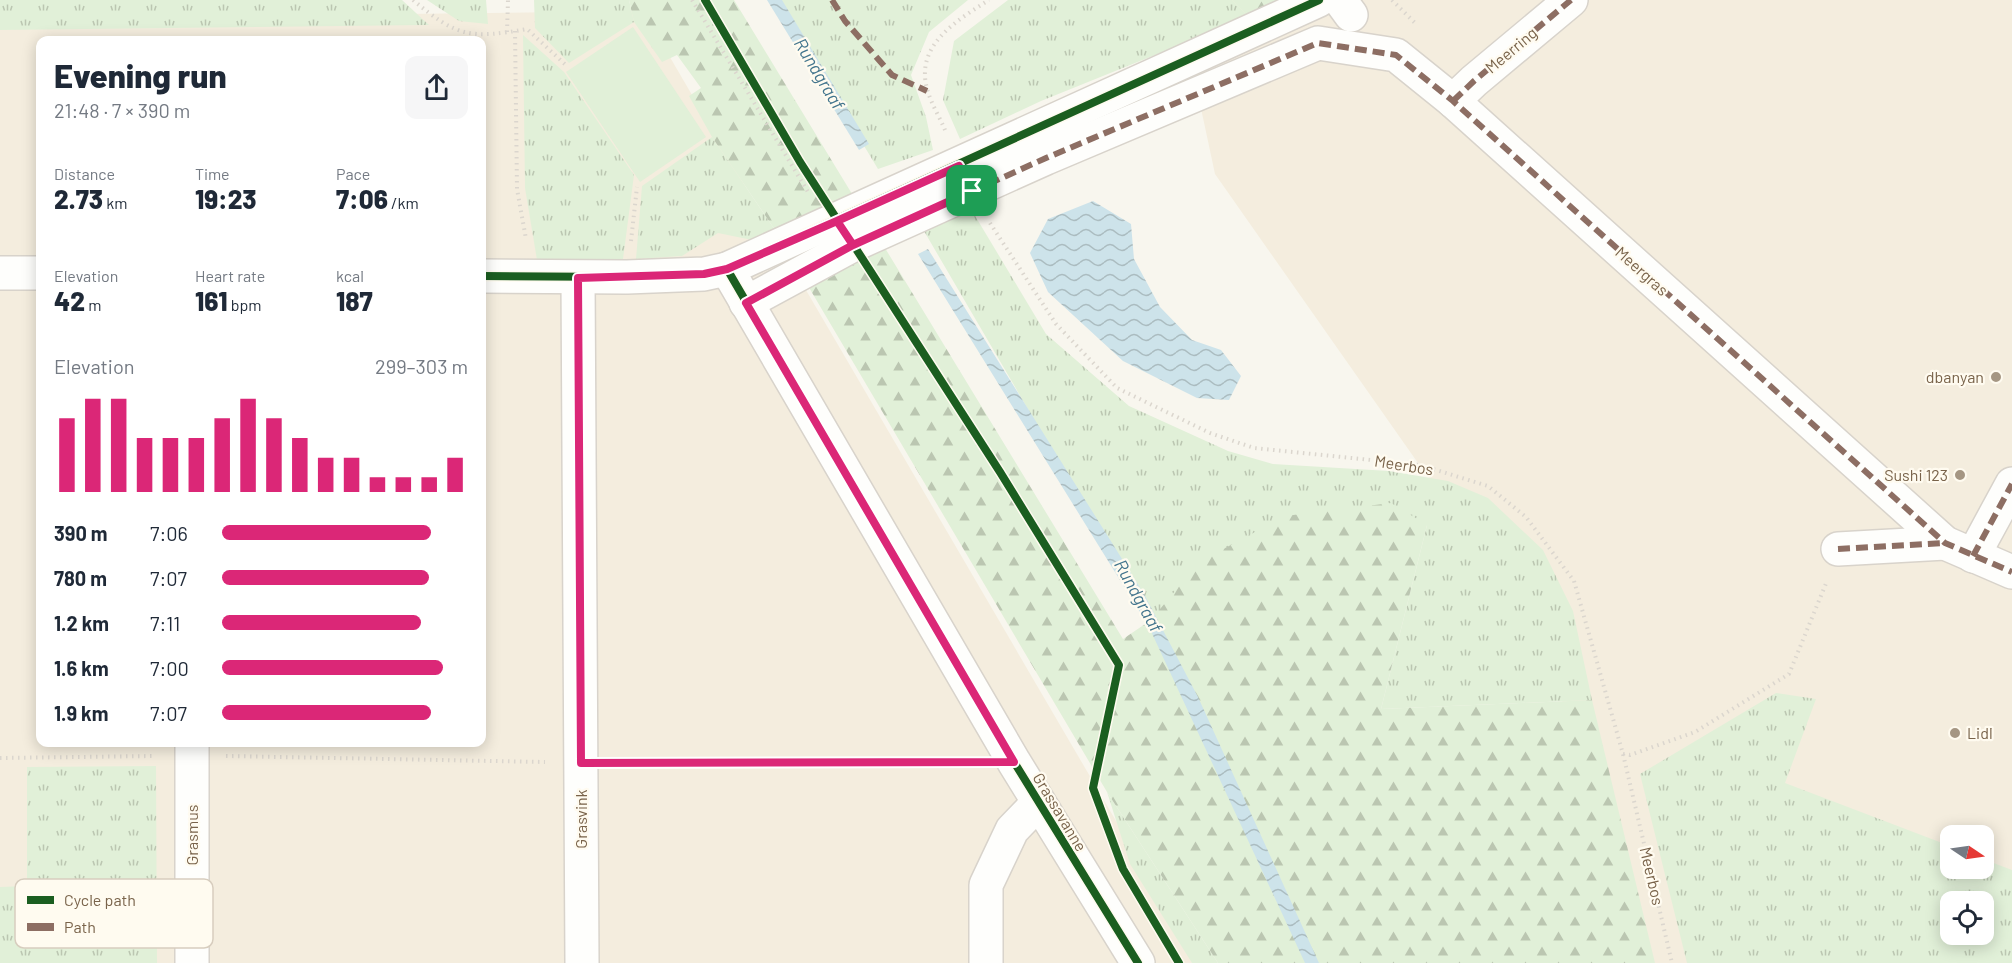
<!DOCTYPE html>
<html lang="en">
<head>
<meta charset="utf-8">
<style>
  :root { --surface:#fff; --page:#f6f6f7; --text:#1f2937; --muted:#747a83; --accent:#db2777 }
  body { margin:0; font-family:Barlow,sans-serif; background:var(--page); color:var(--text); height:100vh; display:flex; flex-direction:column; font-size:22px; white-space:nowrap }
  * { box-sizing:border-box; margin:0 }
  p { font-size:20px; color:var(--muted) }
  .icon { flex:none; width:33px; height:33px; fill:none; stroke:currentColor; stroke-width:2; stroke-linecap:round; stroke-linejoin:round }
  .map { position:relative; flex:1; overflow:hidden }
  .drawer { position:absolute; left:36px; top:36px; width:450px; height:711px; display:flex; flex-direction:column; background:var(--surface); border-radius:12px; box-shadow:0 3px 15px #0003 }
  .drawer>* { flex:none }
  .needle { width:39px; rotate:103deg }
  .fabs { position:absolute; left:1940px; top:825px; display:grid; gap:12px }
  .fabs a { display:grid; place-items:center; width:54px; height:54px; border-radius:12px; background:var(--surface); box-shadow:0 3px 15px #0003; font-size:30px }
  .pin { position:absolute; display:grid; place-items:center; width:51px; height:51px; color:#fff; margin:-26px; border-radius:12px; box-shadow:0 3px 9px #0006 }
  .round { display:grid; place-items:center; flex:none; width:63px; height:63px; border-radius:12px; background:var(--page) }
  .headline { display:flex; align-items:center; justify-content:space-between; height:102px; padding:0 18px }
  h1 { font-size:33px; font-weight:800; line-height:45px }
  .figures { display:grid; grid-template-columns:repeat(3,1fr); gap:9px; height:102px; padding:6px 18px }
  .figures div { display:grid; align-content:center }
  .figures b { font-size:26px; font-weight:800 }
  .figures small { font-size:16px; font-weight:400 }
  .figures p { font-size:16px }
  .chart { height:168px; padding:12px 18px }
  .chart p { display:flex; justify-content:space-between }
  .chart svg { width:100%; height:108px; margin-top:6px; stroke:var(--accent); stroke-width:6 }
  ul { padding:0 18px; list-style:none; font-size:20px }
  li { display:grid; grid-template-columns:96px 72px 1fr; align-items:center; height:45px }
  li i { height:15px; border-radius:8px; background:var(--accent) }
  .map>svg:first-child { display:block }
  .residential { fill:#f4edde; fill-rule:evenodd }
  .grass { fill:url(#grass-tufts); fill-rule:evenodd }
  .forest { fill:url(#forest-firs) }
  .pitch { fill:#e1f0d8 }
  .water { fill:url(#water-waves) }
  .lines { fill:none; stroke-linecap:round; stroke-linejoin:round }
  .pedestrian-casing { stroke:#d8d3cb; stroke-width:36 }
  .minor-casing { stroke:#d8d3cb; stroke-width:36 }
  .tertiary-casing { stroke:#d8d3cb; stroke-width:36 }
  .path { stroke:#dbd6ce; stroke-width:4; stroke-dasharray:1.5 4.5; stroke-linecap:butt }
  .pedestrian { stroke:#fefefc; stroke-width:33 }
  .minor { stroke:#fefefc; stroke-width:33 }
  .tertiary { stroke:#fefefc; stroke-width:33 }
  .quiet { stroke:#8d6e63; stroke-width:6; stroke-dasharray:12 6; stroke-linecap:butt }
  .cycleway-casing { stroke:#fffbf0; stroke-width:11 }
  .cycleway { stroke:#1b5e20; stroke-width:8 }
  .route-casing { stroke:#fff; stroke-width:12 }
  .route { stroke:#db2777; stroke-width:8 }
  .poi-dot { fill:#a59683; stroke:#fffbf0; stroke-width:2 }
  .labels { text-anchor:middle; stroke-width:4.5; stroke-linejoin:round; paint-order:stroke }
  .street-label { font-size:16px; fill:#79634a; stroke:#fffbf0 }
  .poi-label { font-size:16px; fill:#79634a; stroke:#fffbf0; text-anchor:end }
  .water-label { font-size:18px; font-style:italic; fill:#43758d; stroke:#fffbf0 }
  .key { fill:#fffbf0; stroke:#d7cdbe; stroke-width:1.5 }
  .key-label { font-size:16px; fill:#79634a }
</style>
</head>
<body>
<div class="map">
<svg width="2012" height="963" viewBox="0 0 2012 963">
  <defs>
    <pattern id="grass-tufts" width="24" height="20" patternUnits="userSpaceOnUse" patternTransform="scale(1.5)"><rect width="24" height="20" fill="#e1f0d8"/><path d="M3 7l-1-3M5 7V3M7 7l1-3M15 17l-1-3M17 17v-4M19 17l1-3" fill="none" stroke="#bbc6b1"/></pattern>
    <pattern id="forest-firs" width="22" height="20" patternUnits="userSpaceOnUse" patternTransform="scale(1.5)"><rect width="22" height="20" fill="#e1f0d8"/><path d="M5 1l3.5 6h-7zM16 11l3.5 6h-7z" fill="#bbc6b1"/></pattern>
    <pattern id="water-waves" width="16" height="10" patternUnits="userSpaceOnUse" patternTransform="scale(1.5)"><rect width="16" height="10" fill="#cde3ea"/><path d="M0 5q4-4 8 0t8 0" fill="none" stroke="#abbcc0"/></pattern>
  </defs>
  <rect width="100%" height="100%" fill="#f8f6ee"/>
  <g class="residential">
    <path d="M 1194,0 L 2012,0 L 2012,963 L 1625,963 L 1550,651 L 1215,174 L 1180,10 ZM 1950,836 L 1983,836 L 1983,868 L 1950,868 ZM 1950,902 L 1983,902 L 1983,934 L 1950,934 Z"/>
    <path d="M 643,11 L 1199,963 L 0,963 L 0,19 ZM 40,40 L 482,40 L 482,742 L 40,742 Z"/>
  </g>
  <g class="grass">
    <polygon points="0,0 402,0 429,25 0,30"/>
    <polygon points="427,0 486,0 488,24 459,21"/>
    <polygon points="534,0 629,0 634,22 569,63 535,28"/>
    <polygon points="776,0 968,0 929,32 911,75 926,117 933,150 878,169"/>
    <polygon points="1008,0 1232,0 1249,17 1041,101 960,139 943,100 954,41"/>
    <polygon points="523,35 564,72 634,175 623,259 537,260 525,188"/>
    <polygon points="712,137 775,230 757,241 718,233 682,256 636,259 642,186"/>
    <polygon points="971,209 1046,334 1129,406 1228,451 1273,464 1389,471 1448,481 1488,498 1543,550 1573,611 1592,700 1381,709 1427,525 1151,620 924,231"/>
    <path d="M 1776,693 L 1816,699 L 1785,783 L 1950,846 L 1950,868 L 1983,868 L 1983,859 L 2012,870 L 2012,963 L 1687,963 L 1640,774 ZM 1950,902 L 1983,902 L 1983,934 L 1950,934 Z"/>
    <polygon points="156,766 157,963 0,963 0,887 27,886 27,767"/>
    <polygon points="1107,792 1218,963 1192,963 1130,864"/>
  </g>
  <g class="forest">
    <polygon points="629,0 734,0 1123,639 1151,620 1199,562 1285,516 1391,503 1427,525 1381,709 1592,700 1655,963 1218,963 1107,792 775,230 712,137 689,96 701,88 677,55 662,62 634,22"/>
    <polygon points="1232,0 1287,0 1249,17"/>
  </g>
  <polygon class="pitch" points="633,27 706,137 640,182 566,72"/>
  <g class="water">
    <polygon points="767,0 782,0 869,144 859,150"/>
    <polygon points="1093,201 1131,224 1134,259 1160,307 1192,340 1221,350 1241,376 1229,400 1197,398 1123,361 1048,292 1030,253 1048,219"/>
    <polygon points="928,249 1144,594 1198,697 1319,963 1305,963 1149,627 918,254"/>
  </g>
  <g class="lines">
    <defs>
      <g id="pedestrian">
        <polyline points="1453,101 1474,81 1571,0"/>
        <polyline points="746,303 853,245 1046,158 1318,43 1396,55 1453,101 1945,543 2012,572"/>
        <polyline points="1838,549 1945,543"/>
        <polyline points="1973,556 2012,484"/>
      </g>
      <g id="minor">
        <polyline points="1340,0 1351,15"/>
        <polyline points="727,269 1319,0"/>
        <polyline points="578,278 582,963"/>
        <polyline points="192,742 192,963"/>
        <polyline points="986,963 986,885 1012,830 1038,803"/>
      </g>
      <g id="tertiary">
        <polyline points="0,273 40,273"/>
        <polyline points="482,276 627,277 704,274 727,269 1014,762 1138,963"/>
      </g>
    </defs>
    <use href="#pedestrian" class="pedestrian-casing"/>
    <use href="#minor" class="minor-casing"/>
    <use href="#tertiary" class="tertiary-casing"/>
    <g class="path">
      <path d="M 413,0 C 457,37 470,39 527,29 L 568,67"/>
      <polyline points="692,0 808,192"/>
      <polyline points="1392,0 1415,23"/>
      <polyline points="515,31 517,189 526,239"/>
      <polyline points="507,32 508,0"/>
      <path d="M 945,130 C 940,118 932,105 928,92 C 913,46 956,21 989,0"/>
      <polyline points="990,223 1056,324 1117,388 1210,433 1254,448 1420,465 1488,486 1526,517 1574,581 1623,754 1672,963"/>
      <polyline points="631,241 637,187"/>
      <polyline points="1623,754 1630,755 1695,732 1789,674 1827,581"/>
      <polyline points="226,756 545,762"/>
      <polyline points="0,758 155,756"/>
      <polyline points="616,763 971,762"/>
    </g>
    <use href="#pedestrian" class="pedestrian"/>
    <use href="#minor" class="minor"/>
    <use href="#tertiary" class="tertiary"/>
    <g class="quiet">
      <polyline points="832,0 845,21 892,75 927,91"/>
      <polyline points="1453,101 1474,81 1571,0"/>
      <polyline points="746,303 853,245 1046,158 1318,43 1396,55 1453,101 1945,543 2012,572"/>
      <polyline points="1838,549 1945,543"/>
      <polyline points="1973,556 2012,484"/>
    </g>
    <defs>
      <g id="cycleway">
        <polyline points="705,0 800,162 1000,472 1119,665 1093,788 1123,869 1179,963"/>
        <polyline points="727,269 1014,762 1138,963"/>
        <polyline points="482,276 627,277 704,274 727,269 1319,0"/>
      </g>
    </defs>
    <use href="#cycleway" class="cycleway-casing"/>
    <use href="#cycleway" class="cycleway"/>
  </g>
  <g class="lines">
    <defs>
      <polyline id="route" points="972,191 853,245 837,221 727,269 704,274 578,278 581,763 1014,762 746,303 853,245 837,221 959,166 972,191"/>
    </defs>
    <use href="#route" class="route-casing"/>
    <use href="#route" class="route"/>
  </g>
  <g class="poi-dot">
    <circle cx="1996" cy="377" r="6"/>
    <circle cx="1960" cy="475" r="6"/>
    <circle cx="1955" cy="733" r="6"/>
  </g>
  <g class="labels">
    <g class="street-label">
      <text transform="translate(1511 50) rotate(-40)" y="6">Meerring</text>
      <text transform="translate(1642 271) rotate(42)" y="6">Meergras</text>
      <text transform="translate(1404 465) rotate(9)" y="6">Meerbos</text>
      <text transform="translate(1060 812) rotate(59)" y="6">Grassavanne</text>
      <text transform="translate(581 819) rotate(-90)" y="6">Grasvink</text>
      <text transform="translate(192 835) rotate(-90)" y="6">Grasmus</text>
      <text transform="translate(1652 876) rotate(77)" y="6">Meerbos</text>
    </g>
    <g class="poi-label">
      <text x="1984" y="383">dbanyan</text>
      <text x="1948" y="481">Sushi 123</text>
      <text x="1967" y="739" text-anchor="start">Lidl</text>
    </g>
    <g class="water-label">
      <text transform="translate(819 74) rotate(59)" y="6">Rundgraaf</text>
      <text transform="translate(1138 596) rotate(61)" y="6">Rundgraaf</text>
    </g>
  </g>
  <rect x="15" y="879" width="198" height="69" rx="9" class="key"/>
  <rect x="27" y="896" width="27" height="8" fill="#1b5e20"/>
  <rect x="27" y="923" width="27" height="8" fill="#8d6e63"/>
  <g class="key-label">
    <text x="64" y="906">Cycle path</text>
    <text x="64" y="933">Path</text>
  </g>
</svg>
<div class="fabs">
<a><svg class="needle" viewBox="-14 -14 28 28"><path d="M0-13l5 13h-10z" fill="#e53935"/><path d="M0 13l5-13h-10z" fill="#747a83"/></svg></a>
<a><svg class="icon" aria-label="locate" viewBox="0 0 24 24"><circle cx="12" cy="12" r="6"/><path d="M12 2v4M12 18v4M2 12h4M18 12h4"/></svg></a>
</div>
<div class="pin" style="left:972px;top:191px;background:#1e9e55"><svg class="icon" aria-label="arrive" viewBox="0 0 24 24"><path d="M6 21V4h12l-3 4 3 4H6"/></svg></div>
<section class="drawer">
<div class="headline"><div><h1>Evening run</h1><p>21:48 · 7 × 390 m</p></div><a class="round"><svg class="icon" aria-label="share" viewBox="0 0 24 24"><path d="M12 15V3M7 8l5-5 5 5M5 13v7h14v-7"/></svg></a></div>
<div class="figures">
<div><p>Distance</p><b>2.73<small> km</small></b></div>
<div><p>Time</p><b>19:23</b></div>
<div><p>Pace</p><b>7:06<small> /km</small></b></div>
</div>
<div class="figures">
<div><p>Elevation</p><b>42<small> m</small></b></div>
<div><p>Heart rate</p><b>161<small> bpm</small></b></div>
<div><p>kcal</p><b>187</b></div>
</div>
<div class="chart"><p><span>Elevation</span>299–303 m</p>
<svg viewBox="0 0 160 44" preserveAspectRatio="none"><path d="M5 44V14M15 44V6M25 44V6M35 44V22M45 44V22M55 44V22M65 44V14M75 44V6M85 44V14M95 44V22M105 44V30M115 44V30M125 44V38M135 44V38M145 44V38M155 44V30"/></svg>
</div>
<ul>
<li><b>390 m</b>7:06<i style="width:85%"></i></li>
<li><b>780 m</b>7:07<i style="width:84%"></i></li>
<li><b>1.2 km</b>7:11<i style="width:81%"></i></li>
<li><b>1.6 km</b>7:00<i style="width:90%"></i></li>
<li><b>1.9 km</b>7:07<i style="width:85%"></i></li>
</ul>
</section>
</div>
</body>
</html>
